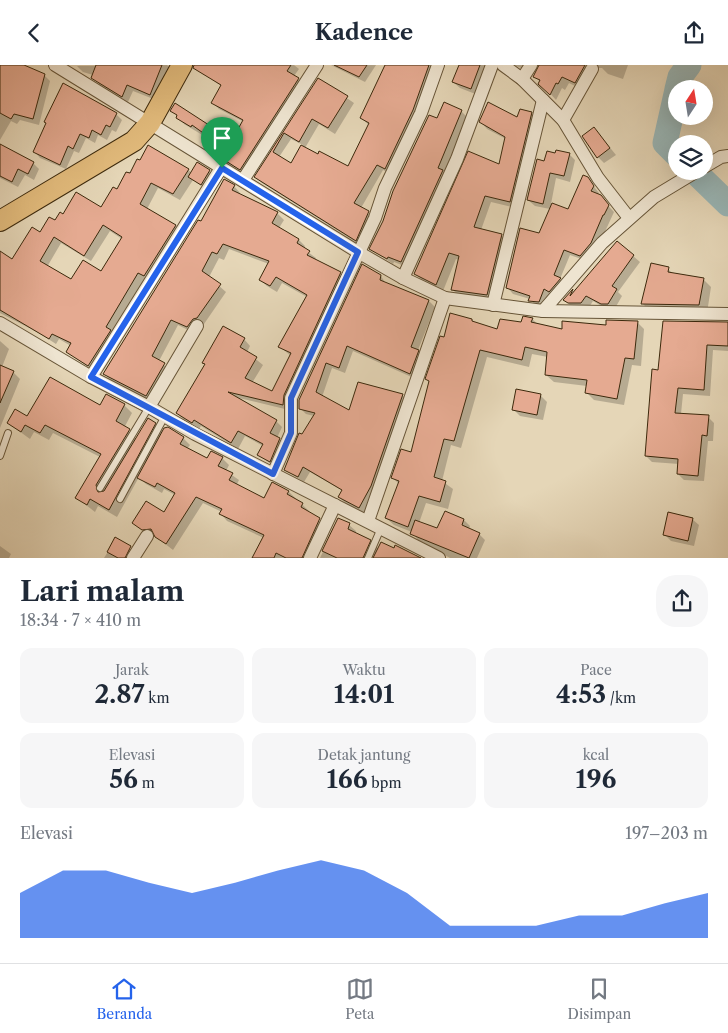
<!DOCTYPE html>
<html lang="id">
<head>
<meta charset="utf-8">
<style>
  :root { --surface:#fff; --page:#f6f6f7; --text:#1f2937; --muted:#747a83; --line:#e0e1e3; --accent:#2563eb }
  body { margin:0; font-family:"Libre Caslon Text",serif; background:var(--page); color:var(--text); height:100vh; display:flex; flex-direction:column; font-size:19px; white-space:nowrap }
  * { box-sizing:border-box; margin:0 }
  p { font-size:16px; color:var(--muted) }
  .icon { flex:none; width:28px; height:28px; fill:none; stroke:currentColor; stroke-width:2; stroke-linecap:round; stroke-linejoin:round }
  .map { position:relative; height:493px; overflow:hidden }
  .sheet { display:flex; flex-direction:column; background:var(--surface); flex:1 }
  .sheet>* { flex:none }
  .needle { width:32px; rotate:12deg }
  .tools { position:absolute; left:668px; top:15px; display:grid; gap:10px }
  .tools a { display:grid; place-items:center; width:45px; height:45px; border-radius:50%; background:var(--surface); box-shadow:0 5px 20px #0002; font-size:25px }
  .pin { position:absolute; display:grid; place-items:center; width:42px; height:42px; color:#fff; margin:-51px -21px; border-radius:50% 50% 50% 0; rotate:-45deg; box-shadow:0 0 5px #0007 }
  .pin .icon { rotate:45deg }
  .round { display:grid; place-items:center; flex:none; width:52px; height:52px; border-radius:20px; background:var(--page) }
  .summary { display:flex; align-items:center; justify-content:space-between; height:85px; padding:0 20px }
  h1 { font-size:28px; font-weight:800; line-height:38px }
  .figures { display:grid; grid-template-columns:repeat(3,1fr); gap:8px; height:85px; padding:5px 20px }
  .figures div { display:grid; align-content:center; border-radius:12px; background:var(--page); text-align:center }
  .figures b { font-size:25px; font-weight:800 }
  .figures small { font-size:14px; font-weight:400 }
  .figures p { font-size:14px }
  .chart { height:140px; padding:10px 20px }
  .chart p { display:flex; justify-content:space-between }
  .chart svg { width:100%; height:90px; margin-top:5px; fill:var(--accent); opacity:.7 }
  header { display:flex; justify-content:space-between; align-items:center; height:65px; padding:0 20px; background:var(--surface); font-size:22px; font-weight:800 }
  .dock { display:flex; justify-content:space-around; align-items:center; height:70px; border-top:1px solid var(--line); background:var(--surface); font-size:14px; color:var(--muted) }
  .dock a { display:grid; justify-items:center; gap:2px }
  .dock .current { color:var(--accent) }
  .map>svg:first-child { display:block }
  .shadow { fill:#0003; fill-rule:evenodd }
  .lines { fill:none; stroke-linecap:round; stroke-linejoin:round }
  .river { stroke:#99b7b8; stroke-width:25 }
  .building { fill:#e5aa91; stroke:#3c290c; fill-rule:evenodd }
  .service-casing { stroke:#665437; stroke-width:8 }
  .minor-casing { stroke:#665437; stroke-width:14 }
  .primary-casing { stroke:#3c290c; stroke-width:22 }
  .service { stroke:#eee4d0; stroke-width:6 }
  .minor { stroke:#eee4d0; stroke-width:12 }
  .primary { stroke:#e2bb7c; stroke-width:20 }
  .route-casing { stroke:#fff; stroke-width:10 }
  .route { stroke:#2563eb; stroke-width:6 }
</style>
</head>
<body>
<header><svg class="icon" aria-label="back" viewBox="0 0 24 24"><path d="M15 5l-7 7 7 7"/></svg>Kadence<svg class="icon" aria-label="share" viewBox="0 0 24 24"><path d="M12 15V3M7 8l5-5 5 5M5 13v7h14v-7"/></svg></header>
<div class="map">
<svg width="728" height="493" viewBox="0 0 728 493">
  <rect width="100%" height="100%" fill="#e5d6b7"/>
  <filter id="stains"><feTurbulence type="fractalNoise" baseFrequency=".004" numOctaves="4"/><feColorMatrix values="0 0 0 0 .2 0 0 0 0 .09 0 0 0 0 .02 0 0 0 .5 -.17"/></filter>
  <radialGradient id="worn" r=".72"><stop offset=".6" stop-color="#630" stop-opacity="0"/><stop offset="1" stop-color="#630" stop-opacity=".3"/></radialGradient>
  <g class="shadow">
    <polygon points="0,0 23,0 44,10 50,16 39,60 20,55 17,59 11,56 0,75"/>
    <polygon points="167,0 169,2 156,35 133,26 128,37 99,19 93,10 83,7 77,1"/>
    <polygon points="206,0 294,0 299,4 294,11 305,20 247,110 215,91 209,84 214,77 184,59 172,45 232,77 244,57 219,44 213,38 221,21 202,7"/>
    <polygon points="331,0 376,0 365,17"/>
    <path d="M 387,0 L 440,0 L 392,109 L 383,105 L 361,143 L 374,153 L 362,181 L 262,118 L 256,112 L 319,14 L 354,38 L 335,69 L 319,59 L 305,83 L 349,103 L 369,60 L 361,53 ZM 291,74 L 303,80 L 292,100 L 279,92 Z"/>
    <polygon points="460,0 489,0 478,30 460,23 453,17"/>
    <polygon points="514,0 533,0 528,6"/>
    <polygon points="540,0 628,0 623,14 608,9 602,3 595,3 581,24 569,18 565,25 562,23 556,35 535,11"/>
    <polygon points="461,46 467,52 407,202 394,197 393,199 371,184 438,55"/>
    <polygon points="531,48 538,55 516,143 491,137 481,165 501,170 508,177 493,236 459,231 452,224 459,195 456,194 443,226 422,215 415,209 500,100 506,74 487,64 481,57 518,54"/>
    <polygon points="116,49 122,55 116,67 112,65 107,75 98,70 95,78 86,73 79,88 74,86 66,104 40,93 35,87"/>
    <polygon points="594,63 616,90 604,98 598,92"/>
    <polygon points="0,81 33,98 39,104 34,115 25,110 18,122 0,113"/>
    <polygon points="569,89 575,95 570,117 556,113 551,139 569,146 587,113 599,128 598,130 614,147 597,184 587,196 570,190 560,214 566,220 545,243 536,241 530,234 513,229 507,222 540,170 550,144 535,141 528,135 545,98"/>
    <path d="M 188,105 L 192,108 L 209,106 L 215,112 L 208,125 L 193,115 L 180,135 L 158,123 L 147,144 L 176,161 L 182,167 L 151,217 L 145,214 L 112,268 L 95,307 L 67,287 L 71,281 L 59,274 L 56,279 L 39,268 L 0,248 L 0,187 L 13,196 L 40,169 L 64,151 L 102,143 L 117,126 ZM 110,166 L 122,174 L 102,207 L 72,216 L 47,202 L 61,178 L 91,196 Z"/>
    <polygon points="234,121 240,128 239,130 277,148 284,155 279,163 299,175 305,181 304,184 316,193 315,195 340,208 347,214 289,345 239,333 276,356 282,362 277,373 286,380 276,402 258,390 263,381 245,371 238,384 201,361 199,364 184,355 177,348 244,274 250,281 247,287 263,300 252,318 272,327 291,291 280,282 307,232 282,218 277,227 267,221 260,215 269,199 229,184 224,195 219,193 209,212 226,227 204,259 199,260 194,268 178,260 159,296 171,306 153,337 111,315 104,309 201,158"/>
    <polygon points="617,177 640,197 618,227 622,231 614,245 608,245 593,236 588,244 571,241 565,235 573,226 575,227"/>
    <polygon points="652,200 668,204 674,210 703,214 711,222 707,248 651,247 643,239"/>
    <polygon points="381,211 386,219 429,236 435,242 418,285 424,292 416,314 353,286 345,308 332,303 322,332 349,347 402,330 408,336 365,448 345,438 339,432 343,426 310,407 304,417 285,405 314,351 306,349 300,343 300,335"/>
    <polygon points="532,254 539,260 563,266 637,257 644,264 641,301 632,300 624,340 594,335 586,327 587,321 554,317 546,310 548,292 532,289 529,302 487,292 461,383 451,380 442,416 453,424 448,444 426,438 419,458 438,465 446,447 464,455 470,461 469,464 479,469 485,475 477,493 450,493 418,475 412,467 394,460 386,453 399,419 393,413 412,388 430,317 427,314 445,274 472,255 476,259 498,266"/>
    <polygon points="728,258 728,286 713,285 710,331 683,329 681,349 708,352 714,358 713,376 708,376 704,416 684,415 678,409 679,399 652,397 646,391 659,306"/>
    <polygon points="0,276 9,284 2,302 13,307 20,314 0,363"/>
    <polygon points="540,330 547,337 543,355 520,351 513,344"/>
    <polygon points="124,340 132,348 124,363 137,374 155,359 163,367 183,373 190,380 187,384 207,395 211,388 222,393 229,400 226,406 239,415 236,421 265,435 272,419 289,427 309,446 308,448 326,461 311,493 253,493 264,473 227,456 221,449 222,447 203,438 173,485 155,471 150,471 134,458 165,449 175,430 164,424 162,428 146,419 139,412 117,452 98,441 95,447 77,433 100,392 53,368 49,375 34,367 30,374 8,358 27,353"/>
    <polygon points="339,454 349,460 356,466 356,469 370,476 379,484 418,493 320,493"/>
    <polygon points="692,454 699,460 694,481 671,476 665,470"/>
    <polygon points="116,474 136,488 134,493 104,493"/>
    <polygon points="0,481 11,489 9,493 0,493"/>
  </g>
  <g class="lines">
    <g class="river">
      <polyline points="677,24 680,12 689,0"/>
      <polyline points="676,29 665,78 676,89"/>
      <polyline points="694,106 728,139"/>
    </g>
  </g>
  <g class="building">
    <polygon points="0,0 24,0 45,9 33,54 14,49 11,54 0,48"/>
    <polygon points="96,0 162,0 150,30 127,20 122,32 91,13"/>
    <polygon points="194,0 291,0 287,6 299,13 240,105 207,84 213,75 192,60 191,62 176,53 177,50 170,46 175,38 232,75 243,55 211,38 221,20 193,3"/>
    <polygon points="334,0 367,0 359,12"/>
    <polygon points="385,0 429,0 413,45 385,104 377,100 354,138 369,146 356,176 254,112 318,13 348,31 328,63 312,54 299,77 284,68 273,87 291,98 301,80 318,89 319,86 348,101 369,58 360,53"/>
    <polygon points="459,0 480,0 471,24 452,17"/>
    <polygon points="539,0 585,0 575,18 562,12 558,19 556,18 550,30 538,19 540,15 533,12"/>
    <polygon points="63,18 117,48 110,62 106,60 101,70 92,65 89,73 80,69 73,84 68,81 60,100 33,87 46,58 44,57"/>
    <polygon points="444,37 462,45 438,103 443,105 401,197 388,192 387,194 369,184 383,156 393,126 429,50 437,53"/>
    <polygon points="488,37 517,52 520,44 532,47 510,137 485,131 474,162 502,169 487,230 451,225 459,191 449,188 436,220 414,209 468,86 499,99 505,72 479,57"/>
    <polygon points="594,62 610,83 597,93 582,71"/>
    <polygon points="0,79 34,97 28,109 18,104 12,117 0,111"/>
    <path d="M 148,80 L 189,104 L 173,129 L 151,118 L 140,139 L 176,160 L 144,211 L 138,208 L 106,262 L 111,265 L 88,301 L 66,287 L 71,278 L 52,269 L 49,274 L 0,245 L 0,186 L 12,194 L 32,162 L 40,167 L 49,152 L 55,155 L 60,147 L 63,149 L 76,127 L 101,142 L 113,122 L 117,124 L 126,107 L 130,108 L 137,94 L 140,95 ZM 103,160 L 122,172 L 101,206 L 83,195 L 71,214 L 40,196 L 54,172 L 84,191 Z"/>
    <polygon points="556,85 570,88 564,111 550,108 543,139 527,135 537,94 544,96 547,86 555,88"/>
    <polygon points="197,97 210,105 201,120 188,112"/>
    <polygon points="583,110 588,112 594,121 591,126 601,130 609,140 604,150 603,150 591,178 580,191 564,185 554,210 561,213 549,227 544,224 539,237 528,236 530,231 506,223 520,163 539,168 552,138 568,144"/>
    <polygon points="224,114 235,120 232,125 278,147 272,158 299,174 297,178 310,186 307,190 341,207 284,330 283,340 228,327 277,355 270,368 280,373 270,397 257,390 263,379 238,366 231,378 194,355 192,358 176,348 205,299 202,298 223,261 245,273 240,282 257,292 245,313 272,326 291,288 278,282 307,230 276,212 270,221 259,215 269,196 223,179 217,189 212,187 202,206 221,219 197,253 193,254 187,262 171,255 152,291 165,298 146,331 103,309 198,155 201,156"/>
    <polygon points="617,176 634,190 612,221 617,224 608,239 601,239 586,231 581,238 568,238 563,235 573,224 570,231"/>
    <polygon points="651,198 669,202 668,207 704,213 699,240 641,239"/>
    <polygon points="362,199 381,210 380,215 429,235 411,282 419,285 410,309 347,281 339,303 326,298 316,327 349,345 358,317 403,329 371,421 359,443 338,432 342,425 303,402 298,412 284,405 299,368 302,369 315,348 299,344 299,335"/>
    <polygon points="450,248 472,254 472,256 497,264 500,254 521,257 523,251 533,253 531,257 562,264 562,256 606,260 606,255 638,256 634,294 625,293 617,334 585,328 587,315 545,310 547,287 525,282 522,295 480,285 454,376 444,374 434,412 446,416 440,437 419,431 408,462 385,453 399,416 391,413 401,384 411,387 429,316 425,314 440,271 444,272"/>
    <polygon points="663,256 728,257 728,281 707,280 704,325 678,323 675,348 709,350 707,371 702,370 698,411 677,409 678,394 645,391 652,304 658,305"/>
    <polygon points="0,300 14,306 0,338"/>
    <polygon points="50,312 100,340 106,329 125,339 116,356 130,364 96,420 98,427 104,426 148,353 156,358 109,445 90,434 87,440 75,433 101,389 45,360 40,368 25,360 21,367 7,358 15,344 27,351"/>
    <polygon points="516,324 541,329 537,350 512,345"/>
    <polygon points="168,362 184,372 180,379 207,393 211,386 223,392 218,401 233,408 229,415 264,433 272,417 289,426 287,429 303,438 301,442 320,453 302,493 286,493 276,488 274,493 252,493 264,470 219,449 222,444 196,432 166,479 155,472 151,464 142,465 132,458 146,436 164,447 175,428 157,418 155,422 137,413 164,363"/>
    <polygon points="445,446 464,454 462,460 480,468 469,493 410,469 415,455 437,463"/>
    <polygon points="668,447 693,453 688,476 663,470"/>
    <polygon points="338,453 350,458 348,464 371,475 363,493 337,493 322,486"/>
    <polygon points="115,472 131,481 125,493 118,493 107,487"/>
    <polygon points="381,477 394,483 395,480 421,493 373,493"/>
  </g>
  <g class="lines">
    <defs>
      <g id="service">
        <polyline points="0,391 8,368"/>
        <polyline points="100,423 149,342"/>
        <polyline points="120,434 165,351"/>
        <polyline points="368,493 381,463"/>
      </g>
      <g id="minor">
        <polyline points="55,0 358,187 403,213 445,233 543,246 728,249"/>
        <polyline points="503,0 522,14 563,55 598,113 629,153"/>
        <polyline points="522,14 531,0"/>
        <polyline points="563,55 592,4"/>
        <polyline points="704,102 721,92 728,91"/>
        <polyline points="243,115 317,0"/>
        <polyline points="403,213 457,94 492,0"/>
        <polyline points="493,240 543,35"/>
        <polyline points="543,246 602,178 654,132 697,106"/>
        <polyline points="0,258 91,312 149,342 195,369 439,493"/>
        <polyline points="91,312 221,103"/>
        <polyline points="149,342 197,261"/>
        <polyline points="273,409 291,368 291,333 375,153 385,123 421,48 438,0"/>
        <polyline points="368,456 445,233"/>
        <polyline points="133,493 147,471"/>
        <polyline points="310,493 335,440"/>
      </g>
      <polyline id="primary" points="0,156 134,76 150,58 182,0"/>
    </defs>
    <use href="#service" class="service-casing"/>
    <use href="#minor" class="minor-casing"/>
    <use href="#primary" class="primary-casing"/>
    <use href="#service" class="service"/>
    <use href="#minor" class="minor"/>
    <use href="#primary" class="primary"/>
  </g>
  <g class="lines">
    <defs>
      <polygon id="route" points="222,103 358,187 291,333 291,368 273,409 91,312"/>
    </defs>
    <use href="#route" class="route-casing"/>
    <use href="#route" class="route"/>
  </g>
  <rect width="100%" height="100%" filter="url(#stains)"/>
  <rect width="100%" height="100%" fill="url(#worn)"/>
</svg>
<div class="tools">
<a><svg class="needle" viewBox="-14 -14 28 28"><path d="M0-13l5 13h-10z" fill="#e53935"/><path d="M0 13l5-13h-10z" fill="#747a83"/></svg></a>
<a><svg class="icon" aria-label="layers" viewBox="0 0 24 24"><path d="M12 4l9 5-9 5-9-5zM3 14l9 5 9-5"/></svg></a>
</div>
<div class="pin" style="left:222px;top:103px;background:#1e9e55"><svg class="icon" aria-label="arrive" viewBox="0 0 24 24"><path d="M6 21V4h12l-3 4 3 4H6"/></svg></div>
</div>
<section class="sheet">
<div class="summary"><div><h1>Lari malam</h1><p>18:34 · 7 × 410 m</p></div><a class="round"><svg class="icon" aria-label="share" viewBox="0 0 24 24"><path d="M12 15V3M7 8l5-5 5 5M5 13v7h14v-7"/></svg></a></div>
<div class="figures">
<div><p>Jarak</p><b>2.87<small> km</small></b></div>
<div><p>Waktu</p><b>14:01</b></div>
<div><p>Pace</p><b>4:53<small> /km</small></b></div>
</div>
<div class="figures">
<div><p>Elevasi</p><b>56<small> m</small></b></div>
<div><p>Detak jantung</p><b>166<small> bpm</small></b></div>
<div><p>kcal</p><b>196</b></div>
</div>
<div class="chart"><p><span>Elevasi</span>197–203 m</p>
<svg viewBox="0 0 160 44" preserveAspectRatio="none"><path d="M0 44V22L10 11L20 11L30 17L40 22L50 17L60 11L70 6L80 11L90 22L100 38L110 38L120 38L130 33L140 33L150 27L160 22V44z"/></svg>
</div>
</section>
<nav class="dock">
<a class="current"><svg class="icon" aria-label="home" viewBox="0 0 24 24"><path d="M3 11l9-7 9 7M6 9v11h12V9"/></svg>Beranda</a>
<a><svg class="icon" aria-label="map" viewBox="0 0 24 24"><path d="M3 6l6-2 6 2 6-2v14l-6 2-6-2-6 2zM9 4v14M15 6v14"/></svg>Peta</a>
<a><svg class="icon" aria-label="saved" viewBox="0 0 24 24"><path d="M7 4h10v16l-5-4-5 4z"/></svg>Disimpan</a>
</nav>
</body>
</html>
